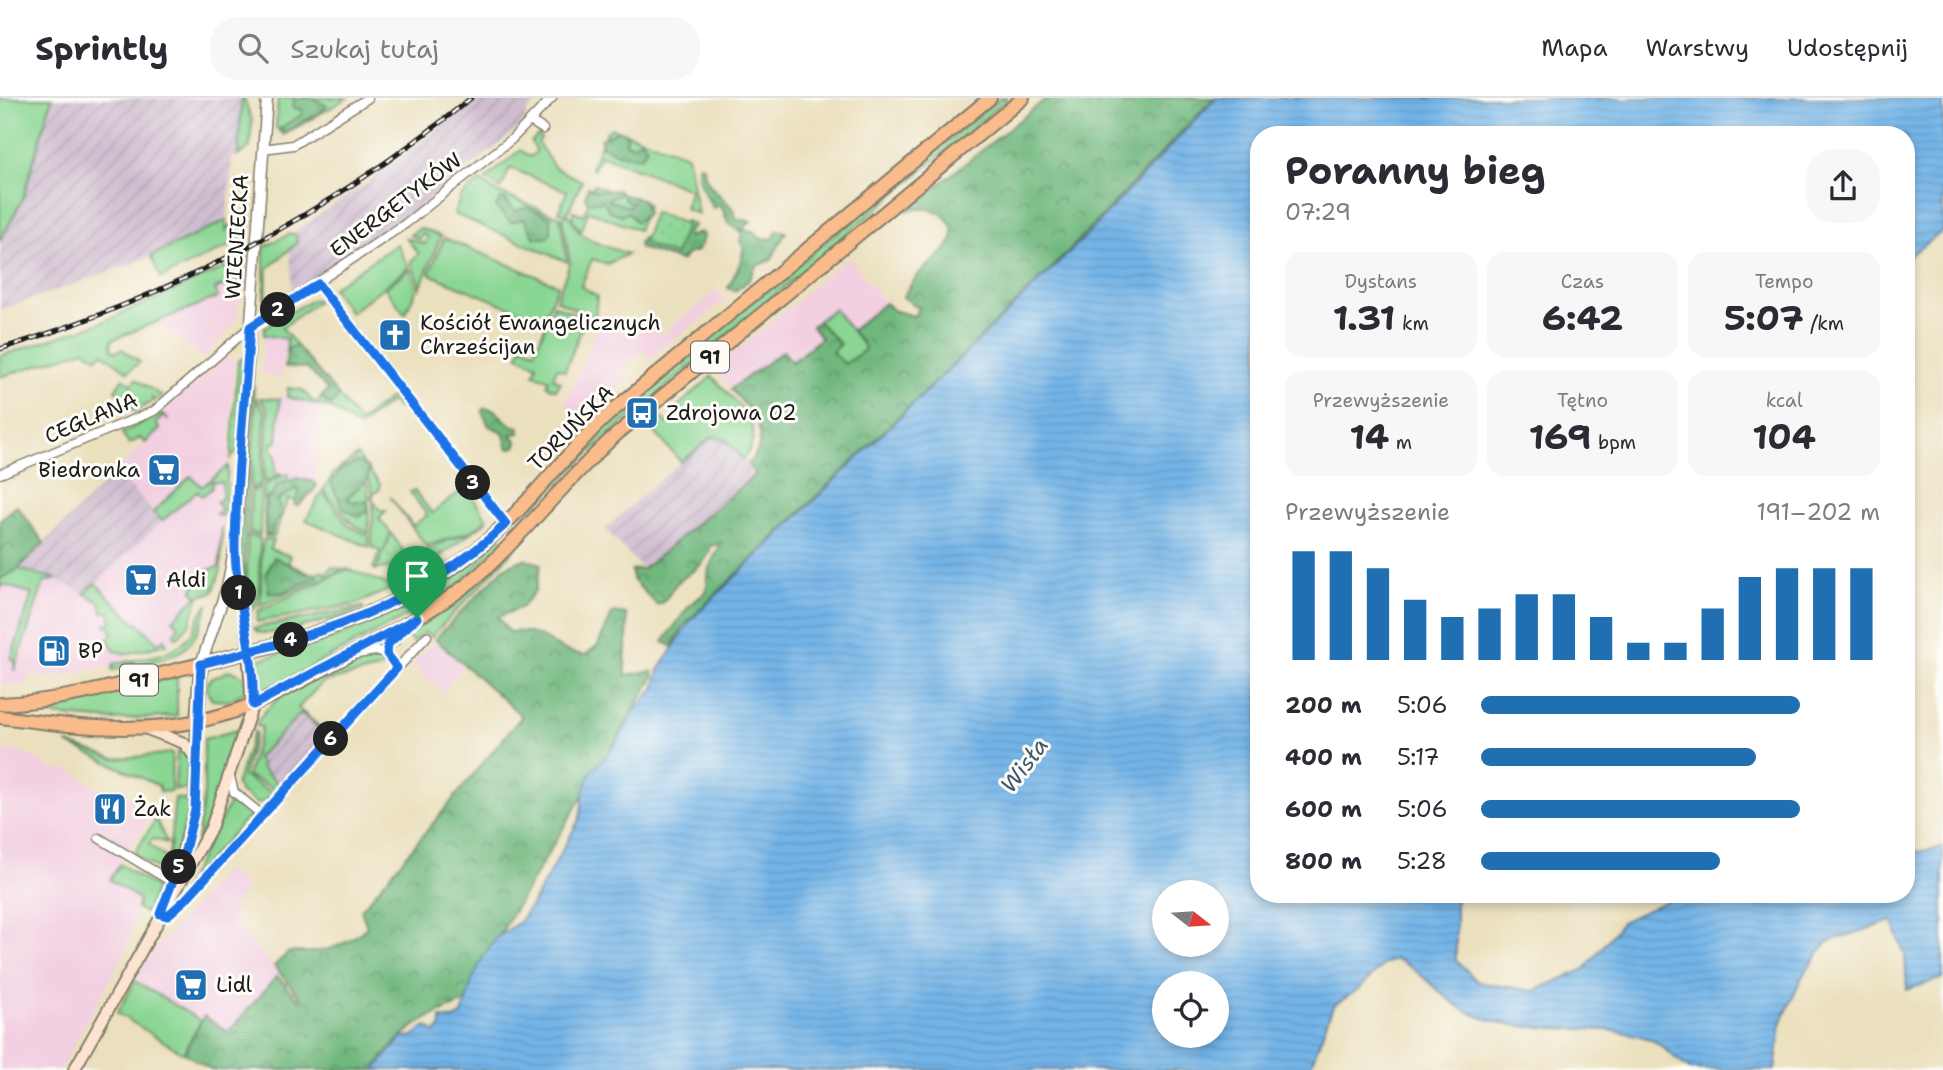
<!DOCTYPE html>
<html lang="pl">
<head>
<meta charset="utf-8">
<style>
  :root { --surface:#fff; --page:#f7f7f7; --text:#2b2b33; --muted:#7c7c81; --line:#e1e1e2; --accent:#1f6fb2 }
  body { margin:0; font-family:"Shantell Sans",sans-serif; background:var(--page); color:var(--text); height:100vh; display:flex; flex-direction:column; font-size:26px; white-space:nowrap }
  * { box-sizing:border-box; margin:0 }
  p { font-size:23px; color:var(--muted) }
  .icon { flex:none; width:38px; height:38px; fill:none; stroke:currentColor; stroke-width:2; stroke-linecap:round; stroke-linejoin:round }
  .map { position:relative; flex:1; overflow:hidden }
  .panel { position:absolute; left:1250px; top:28px; width:665px; height:777px; display:flex; flex-direction:column; background:var(--surface); border-radius:28px; box-shadow:0 4px 10px #0003 }
  .panel>* { flex:none }
  .needle { width:46px; rotate:107deg }
  .fabs { position:absolute; left:1152px; top:782px; display:grid; gap:14px }
  .fabs a { display:grid; place-items:center; width:77px; height:77px; border-radius:50%; background:var(--surface); box-shadow:0 4px 10px #0003; font-size:35px }
  .pin { position:absolute; display:grid; place-items:center; width:60px; height:60px; color:#fff; margin:-72px -30px; border-radius:50% 50% 50% 0; rotate:-45deg; box-shadow:0 0 7px #0007 }
  .pin .icon { rotate:45deg }
  .km { position:absolute; width:35px; height:35px; margin:-18px; border-radius:50%; background:#222; color:#fff; font-size:19px; line-height:35px; text-align:center }
  .round { display:grid; place-items:center; flex:none; width:74px; height:74px; border-radius:28px; background:var(--page) }
  .summary { display:flex; align-items:center; justify-content:space-between; height:119px; padding:0 35px }
  h1 { font-size:38px; font-weight:700; line-height:52px }
  .figures { display:grid; grid-template-columns:repeat(3,1fr); gap:10px; height:119px; padding:7px 35px }
  .figures div { display:grid; align-content:center; border-radius:18px; background:var(--page); text-align:center }
  .figures b { font-size:35px; font-weight:700 }
  .figures small { font-size:19px; font-weight:400 }
  .figures p { font-size:19px }
  .chart { height:196px; padding:14px 35px }
  .chart p { display:flex; justify-content:space-between }
  .chart svg { width:100%; height:126px; margin-top:7px; stroke:var(--accent); stroke-width:6 }
  ul { padding:0 35px; list-style:none; font-size:23px }
  li { display:grid; grid-template-columns:112px 84px 1fr; align-items:center; height:52px }
  li i { height:18px; border-radius:9px; background:var(--accent) }
  header { display:flex; align-items:center; gap:42px; box-sizing:border-box; height:98px; padding:0 35px; background:var(--surface); border-bottom:2px solid var(--line) }
  header strong { font-size:33px }
  nav { display:flex; gap:38px; margin-inline-start:auto; font-size:24px }
  .search { width:490px; height:63px; background:var(--page); display:flex; align-items:center; gap:18px; box-sizing:border-box; padding:0 24px; border-radius:28px; color:var(--muted); font-size:26px }
  .map>svg:first-child { display:block }
  .built { fill:#f2cfe1 }
  .industrial { fill:url(#industrial-furrows) }
  .green { fill:#8ad693; stroke:#537958; stroke-width:2 }
  .forest { fill:url(#forest-crowns); stroke:#466a4c; stroke-width:2 }
  .park { fill:url(#park-dots); stroke:#537958; stroke-width:2 }
  .water { fill:url(#water-rules); stroke:#486882; stroke-width:2; fill-rule:evenodd }
  .lines { fill:none; stroke-linecap:round; stroke-linejoin:round }
  .minor-casing { stroke:#847e6d; stroke-width:11 }
  .tertiary-casing { stroke:#847e6d; stroke-width:13 }
  .secondary-casing { stroke:#847e6d; stroke-width:14 }
  .primary-casing { stroke:#847e6d; stroke-width:16 }
  .minor { stroke:#fff; stroke-width:8 }
  .tertiary { stroke:#fff; stroke-width:10 }
  .secondary { stroke:#fde4d0; stroke-width:10 }
  .primary { stroke:#f9bc8a; stroke-width:12 }
  .rail-casing { stroke:#1c1c1c; stroke-width:5 }
  .rail { stroke:#fdfcf7; stroke-width:2.5; stroke-dasharray:8; stroke-linecap:butt }
  .route-casing { stroke:#fff; stroke-width:14 }
  .route { stroke:#1a73e8; stroke-width:9 }
  .labels { text-anchor:middle; stroke-width:6; stroke-linejoin:round; paint-order:stroke }
  .shield { fill:#fdfcf7; stroke:#605f5e; stroke-width:2 }
  .shield-label { font-size:19px; font-weight:bold; fill:#1c1c1c }
  .street-label { font-size:21px; fill:#1c1c1c; stroke:#fdfcf7 }
  .poi-label { font-size:21px; fill:#1c1c1c; stroke:#fdfcf7; text-anchor:start }
  .water-label { font-size:23px; font-style:italic; fill:#3f596d; stroke:#fdfcf7 }
</style>
</head>
<body>
<header>
<strong>Sprintly</strong>
<div class="search"><svg class="icon" aria-label="search" viewBox="0 0 24 24"><circle cx="10" cy="10" r="6"/><path d="M15 15l6 6"/></svg>Szukaj tutaj</div>
<nav><a>Mapa</a><a>Warstwy</a><a>Udostępnij</a></nav>
</header>
<div class="map">
<svg width="1943" height="972" viewBox="0 0 1943 972">
  <defs>
    <pattern id="industrial-furrows" width="10" height="10" patternUnits="userSpaceOnUse" patternTransform="scale(1.75)"><rect width="10" height="10" fill="#cfbdcf"/><path d="M-1 1l2-2M0 10L10 0M9 11l2-2" fill="none" stroke="#b1a2b1"/></pattern>
    <pattern id="forest-crowns" width="20" height="18" patternUnits="userSpaceOnUse" patternTransform="scale(1.75)"><rect width="20" height="18" fill="#6fb77d"/><path d="M2 6a3 3 0 1 1 6 0M12 15a3 3 0 1 1 6 0" fill="none" stroke="#5a9466"/></pattern>
    <pattern id="park-dots" width="8" height="8" patternUnits="userSpaceOnUse" patternTransform="scale(1.75)"><rect width="8" height="8" fill="#8ad693"/><path d="M2 2h.1M6 6h.1" fill="none" stroke="#76b77e" stroke-width="1.8" stroke-linecap="round"/></pattern>
    <pattern id="water-rules" width="6" height="5" patternUnits="userSpaceOnUse" patternTransform="scale(1.75)"><rect width="6" height="5" fill="#73b4e7"/><path d="M0 2.5h6" fill="none" stroke="#639ac6"/></pattern>
  </defs>
  <rect width="100%" height="100%" fill="#fdfcf7"/>
  <filter id="ink" filterUnits="userSpaceOnUse"><feTurbulence type="fractalNoise" baseFrequency=".0143" numOctaves="2"/><feDisplacementMap in="SourceGraphic" scale="14" xChannelSelector="R" yChannelSelector="G"/><feConvolveMatrix kernelMatrix="1 2 1 2 8 2 1 2 1" color-interpolation-filters="sRGB"/></filter>
  <filter id="wash" filterUnits="userSpaceOnUse"><feTurbulence type="fractalNoise" baseFrequency=".00686" numOctaves="4" result="noise"/><feDisplacementMap in="SourceGraphic" scale="28" xChannelSelector="R" yChannelSelector="G"/><feGaussianBlur stdDeviation="1.57" result="paint"/><feColorMatrix in="noise" values="0 0 0 0 0 0 0 0 0 0 0 0 0 0 0 0 0 1.4 0 .05"/><feComposite in="paint" operator="in"/></filter>
  <g filter="url(#wash)">
    <rect width="100%" height="100%" fill="#ebe0be"/>
    <g class="built">
      <polygon points="848,159 885,205 852,232 834,211 813,228 822,240 792,264 782,254 731,291 717,274 729,260"/>
      <polygon points="226,186 240,189 237,222 204,260 157,225 218,199 215,191"/>
      <polygon points="717,192 725,202 651,260 643,252 620,271 627,281 586,316 565,308 604,214 668,237 671,229"/>
      <polygon points="264,237 287,240 281,281 262,275"/>
      <polygon points="227,259 234,259 228,368 221,472 213,494 200,497 186,532 171,545 126,556 127,563 109,568 67,577 56,575 53,581 32,575 26,587 6,586 0,589 0,481 18,471 45,476 85,495 161,422 116,374 153,337 152,322"/>
      <polygon points="280,299 299,301 299,303 320,309 315,383 288,383 275,376"/>
      <polygon points="435,541 464,567 458,573 460,575 443,594 412,566"/>
      <polygon points="8,651 33,659 59,674 62,669 118,701 122,695 154,713 110,782 139,802 126,852 60,972 0,972 0,658"/>
      <polygon points="226,772 247,791 234,805 233,823 279,875 257,905 227,933 204,919 201,923 135,883 146,861"/>
    </g>
    <g class="industrial">
      <polygon points="52,0 242,0 238,58 232,60 227,122 137,164 0,212 0,143 23,100"/>
      <polygon points="479,0 542,0 527,13 523,27 393,129 292,196 290,151 297,145 295,133 370,83"/>
      <polygon points="718,338 726,342 757,376 643,471 605,431 708,339"/>
      <polygon points="116,374 162,423 85,496 45,476 18,471"/>
      <polygon points="301,615 327,637 281,688 259,669 256,661"/>
    </g>
    <g class="green">
      <polygon points="0,0 52,0 23,100 0,143"/>
      <polygon points="242,0 244,0 252,23 250,49 238,58"/>
      <polygon points="278,0 347,0 284,37 276,30"/>
      <polygon points="1000,0 1008,0 604,341 521,421 595,334"/>
      <polygon points="612,30 687,57 698,116 685,111 690,91 600,57 594,72 591,70 606,34"/>
      <polygon points="539,36 541,40 538,45 555,70 582,83 567,116 559,114 567,93 510,70 501,91 486,81 520,52 530,59 537,53 531,44"/>
      <polygon points="480,83 497,94 560,119 567,164 454,116 461,98"/>
      <polygon points="594,87 648,106 638,132 589,113 581,133 573,122 573,113 584,117"/>
      <polygon points="250,115 248,139 161,180 151,158 227,122 226,132 237,121"/>
      <path d="M 570,117 C 576,143 606,148 628,156 L 607,166 L 592,161 L 581,188 L 597,198 L 595,221 L 556,202 L 570,165 L 562,119 Z"/>
      <polygon points="420,130 441,138 420,190 411,163 419,156 406,140 425,146 428,139 422,136 420,141 410,137"/>
      <polygon points="289,136 296,136 297,145 267,171 266,213 264,212 264,152 266,148"/>
      <polygon points="444,140 558,187 543,223 429,176"/>
      <polygon points="397,146 409,169 350,215 332,190"/>
      <polygon points="247,156 240,189 226,186 215,191 218,199 112,242 111,250 116,254 122,251 140,264 128,274 102,255 97,260 85,252 0,279 0,258 100,225 231,167 232,163"/>
      <polygon points="410,171 417,191 405,216 385,190"/>
      <polygon points="313,201 318,203 282,230 297,248 288,251 286,257 287,241 264,237 264,230"/>
      <polygon points="554,207 594,224 593,227 584,224 565,273 557,270 553,280 561,284 556,292 547,288 549,282 534,276 537,267 518,258 522,248 535,253"/>
      <polygon points="834,211 866,251 845,266 831,254 839,246 818,223"/>
      <polygon points="243,260 237,354 231,360 238,263"/>
      <path d="M 712,278 C 732,302 772,329 743,361 L 726,342 L 713,338 L 681,364 L 651,330 L 662,320 L 668,326 L 683,314 L 678,308 Z"/>
      <polygon points="123,280 132,286 136,281 162,298 155,303 152,300 152,304 135,313 115,292"/>
      <polygon points="254,288 244,460 249,522 240,455 251,289"/>
      <polygon points="288,290 302,292 315,305 322,300 327,306 339,298 359,324 394,297 401,307 398,310 392,303 358,329 331,310 287,299"/>
      <polygon points="256,300 265,315 261,386 251,391"/>
      <polygon points="260,300 280,301 277,344 272,346 272,353 276,355 275,376 283,376 264,384 268,313"/>
      <polygon points="159,316 163,317 169,322 163,318 156,325 160,331 145,345 140,340 129,346 122,335"/>
      <path d="M 357,357 L 380,386 L 380,391 L 370,399 L 381,413 L 386,413 L 379,420 L 391,435 L 376,472 L 373,470 L 380,453 L 372,449 C 371,429 376,407 371,388 C 369,379 358,368 353,360 Z"/>
      <polygon points="351,362 368,388 369,435 351,425 323,392 334,375"/>
      <polygon points="228,368 225,415 222,418 216,416 222,411 216,404 222,400 222,384 212,384 212,390 202,398 197,393 162,423 153,414 191,378 202,389"/>
      <polygon points="288,376 287,386 305,387 298,404 288,401 274,439 265,438 264,387"/>
      <polygon points="261,389 260,437 249,434 251,394"/>
      <polygon points="466,389 487,421 474,432 426,448 390,399 413,428 427,417 410,394 414,392 432,415"/>
      <polygon points="322,394 349,428 369,438 369,449 306,422"/>
      <path d="M 487,423 L 420,473 L 413,464 C 436,439 462,444 487,423 Z"/>
      <polygon points="222,429 221,472 213,494 199,498 189,527 177,540 173,536 179,528 173,522 197,498 192,493 203,473 219,469"/>
      <polygon points="248,437 260,440 259,493 255,510 252,511 247,480"/>
      <polygon points="499,440 504,442 459,486 432,505 261,595 258,562 332,541 405,506 451,478"/>
      <path d="M 264,441 L 273,442 L 270,451 L 291,458 L 288,465 L 316,479 L 320,473 L 327,475 L 331,469 L 344,471 L 259,508 C 265,486 257,462 264,441 Z"/>
      <path d="M 515,448 L 516,450 L 431,539 L 425,534 L 413,544 L 408,539 L 395,546 L 397,552 L 394,552 L 395,543 C 441,518 479,485 515,448 Z"/>
      <polygon points="18,471 57,481 44,484 14,573 15,563 11,561 32,496 2,486 0,492 0,481"/>
      <polygon points="348,471 395,489 356,506 257,524 258,513"/>
      <polygon points="95,485 136,526 138,525 158,545 164,541 167,546 126,556 115,553 107,540 112,537 111,529 106,529 105,526 112,524 110,514 102,514 100,504 85,496"/>
      <path d="M 208,507 C 190,557 185,555 135,568 L 134,564 L 124,566 L 125,570 L 112,572 L 113,566 C 139,560 175,559 191,536 C 198,526 198,513 208,507 Z"/>
      <path d="M 363,509 L 363,512 C 346,517 278,537 264,535 C 259,535 258,534 254,530 Z"/>
      <path d="M 373,556 L 382,559 L 383,567 L 379,571 L 323,584 L 298,610 L 321,630 L 325,626 L 327,637 L 301,615 L 256,661 L 262,666 L 260,669 L 281,688 L 277,692 L 247,678 L 262,629 L 256,628 C 269,591 339,574 373,556 Z"/>
      <polygon points="230,572 243,578 246,586 243,595 228,603 212,602 206,590 209,582"/>
      <polygon points="177,578 177,618 113,622 0,613 67,605"/>
      <polygon points="237,632 211,717 197,745 204,694 204,641"/>
      <polygon points="254,633 256,635 243,678 274,696 258,706 240,694 236,687"/>
      <polygon points="66,645 115,661 172,655 171,693 160,694 159,688"/>
      <polygon points="183,650 190,662 191,685 186,691 175,692 177,655"/>
      <polygon points="233,699 251,713 250,722 247,720 194,778 198,782 178,801"/>
      <polygon points="175,700 187,702 190,707 173,772 167,775"/>
      <polygon points="156,721 167,745 153,741 149,746 166,760 162,774 134,756"/>
      <polygon points="120,766 156,790 146,815 137,810 139,801 110,782"/>
      <polygon points="135,883 201,923 183,955 117,915"/>
    </g>
    <g class="forest">
      <path d="M 295,0 L 311,0 L 327,7 L 321,14 L 285,34 L 280,31 C 286,24 295,23 302,16 L 302,12 L 292,9 Z"/>
      <path d="M 1047,0 L 1214,0 L 1056,166 L 684,527 L 672,548 L 663,544 L 689,508 L 706,494 L 709,470 L 721,445 L 711,448 C 705,470 691,472 676,486 C 668,494 669,503 657,507 L 633,482 L 631,472 L 643,471 L 756,376 L 748,366 C 775,337 752,315 731,291 L 783,253 L 792,264 L 821,240 L 812,228 L 818,223 L 840,246 L 832,254 L 845,266 L 866,251 L 852,232 L 885,205 L 893,212 L 914,218 L 919,210 L 903,199 C 908,191 913,183 919,176 C 932,162 968,144 946,120 C 935,108 921,110 906,113 Z"/>
      <polygon points="618,32 627,36 626,45 633,47 641,42 647,50 641,59 619,57 602,48 601,41"/>
      <path d="M 699,67 L 704,69 C 703,93 736,103 736,121 L 751,123 L 742,132 L 753,133 L 761,141 L 774,140 L 777,132 L 786,134 L 771,162 L 756,168 L 749,182 L 735,193 L 728,190 L 739,168 L 744,150 L 740,143 L 742,135 L 728,125 L 721,107 L 713,110 C 707,97 694,84 699,67 Z"/>
      <polygon points="588,89 598,93 618,92 621,96 609,100 610,103 629,109 632,105 624,102 624,97 643,101 647,116 636,124 629,115 621,117 609,113 604,104 588,104 585,99"/>
      <polygon points="501,101 505,101 515,113 527,109 551,119 551,135 546,140 535,140 524,121 510,124 496,109"/>
      <polygon points="687,123 694,127 687,135 689,139 700,134 704,138 698,153 687,156 681,163 640,150 639,145 643,139"/>
      <polygon points="297,248 339,298 331,307 321,299 328,292 307,270 285,269 288,250"/>
      <polygon points="484,310 494,312 511,327 519,329 520,335 511,336 517,344 515,349 508,351 503,334 489,328 482,313"/>
      <polygon points="359,364 369,370 368,381 348,399 350,403 368,404 369,412 359,419 343,410 331,385 342,370"/>
      <polygon points="297,380 314,384 317,388 299,408 294,407 299,395 297,390 278,402 281,419 274,425 271,437 265,437 266,400 272,397 278,386"/>
      <polygon points="17,408 44,445 18,471 0,481 0,422"/>
      <polygon points="274,459 307,476 315,475 317,479 281,495 269,495 266,476"/>
      <path d="M 524,461 L 541,466 L 535,493 L 522,509 L 498,519 L 509,534 C 547,530 551,554 585,557 L 598,547 L 613,514 L 626,516 C 631,540 622,555 626,577 L 652,573 L 654,578 L 499,838 L 465,904 C 421,921 400,932 374,972 L 212,972 L 184,955 L 204,918 L 227,933 L 232,930 L 277,878 L 299,902 L 301,900 L 274,868 L 289,854 C 321,856 344,850 367,829 L 361,812 L 522,618 L 435,541 L 505,469 Z"/>
    </g>
    <g class="park">
      <polygon points="654,114 686,126 675,157 643,145"/>
      <polygon points="391,435 412,465 376,472"/>
    </g>
    <path class="water" d="M 1216,0 L 1943,0 L 1943,133 L 1906,160 L 1906,37 L 1258,37 L 1258,796 L 1456,796 L 1456,862 L 1478,884 L 1534,893 L 1585,871 L 1623,823 L 1682,796 L 1906,796 L 1906,755 L 1943,750 L 1943,880 L 1907,892 L 1905,857 L 1892,823 L 1827,844 L 1802,879 L 1781,926 L 1775,972 C 1759,972 1701,972 1690,971 C 1675,963 1663,945 1647,940 C 1591,922 1527,940 1473,916 C 1443,903 1424,873 1396,861 L 1384,866 L 1359,891 L 1333,908 L 1309,972 L 375,972 L 402,939 L 413,938 L 426,928 L 436,935 L 441,928 L 441,920 L 454,921 L 462,917 L 472,882 L 484,857 L 496,840 L 519,824 L 534,803 L 580,720 L 583,697 L 590,676 L 616,646 L 634,614 L 654,591 L 659,572 L 690,523 L 1081,143 ZM 1164,794 L 1216,794 L 1216,847 L 1164,847 ZM 1164,886 L 1216,886 L 1216,938 L 1164,938 Z"/>
  </g>
  <g filter="url(#ink)">
    <g class="lines">
      <defs>
        <g id="minor">
          <polyline points="530,23 543,31"/>
          <polyline points="263,51 293,47 368,0"/>
          <polyline points="318,186 506,426"/>
          <polyline points="0,376 154,313 250,229 405,126 512,41 552,0"/>
          <path d="M 357,556 C 381,553 382,547 397,571"/>
          <polyline points="387,556 391,542 402,534"/>
          <polyline points="230,679 234,694 262,717"/>
          <polyline points="99,740 177,787"/>
          <polyline points="160,816 167,818 185,802 427,538"/>
        </g>
        <g id="tertiary">
          <polyline points="236,463 249,554"/>
          <polyline points="201,566 227,489 235,448 267,0"/>
        </g>
        <g id="secondary">
          <polyline points="147,631 184,645 197,662"/>
          <polyline points="173,786 195,713 197,624"/>
          <polyline points="74,972 211,730 253,606"/>
        </g>
        <g id="primary">
          <polyline points="249,554 253,606"/>
          <path d="M 0,606 C 60,604 118,587 176,572 C 282,546 387,523 474,454 C 525,413 562,358 611,314 L 990,0"/>
          <path d="M 0,619 C 86,630 169,641 251,607 C 289,592 324,570 360,551 C 402,528 445,507 481,475 C 529,431 569,378 618,335 L 1023,0"/>
          <polyline points="197,624 201,566"/>
        </g>
      </defs>
      <use href="#minor" class="minor-casing"/>
      <use href="#tertiary" class="tertiary-casing"/>
      <use href="#secondary" class="secondary-casing"/>
      <use href="#primary" class="primary-casing"/>
      <use href="#minor" class="minor"/>
      <use href="#tertiary" class="tertiary"/>
      <use href="#secondary" class="secondary"/>
      <use href="#primary" class="primary"/>
      <defs>
        <path id="rail" d="M 0,251 C 174,198 330,115 471,0"/>
      </defs>
      <use href="#rail" class="rail-casing"/>
      <use href="#rail" class="rail"/>
    </g>
  </g>
  <g class="lines" filter="url(#ink)">
    <defs>
      <path id="route" d="M 417,520 L 253,607 C 256,553 235,502 235,448 C 236,375 245,302 250,229 L 318,186 L 506,426 C 413,512 320,536 201,566 L 195,712 L 185,752 L 160,816 L 167,818 L 185,802 L 397,570 L 387,556 L 388,546 L 417,520"/>
    </defs>
    <use href="#route" class="route-casing"/>
    <use href="#route" class="route"/>
  </g>
  <defs>
    <symbol id="church-square" viewBox="-11 -11 22 22"><rect x="-9" y="-9" width="18" height="18" rx="4" fill="#1f6fb2" stroke="#fdfcf7"/><path d="M-1.2-6h2.4v3.5h3.3v2.4h-3.3V6h-2.4V-.1h-3.3v-2.4h3.3Z" fill="#fff"/></symbol>
    <symbol id="bus-square" viewBox="-11 -11 22 22"><rect x="-9" y="-9" width="18" height="18" rx="4" fill="#1f6fb2" stroke="#fdfcf7"/><path d="M-5-6H5V4H4V6H2V4H-2V6H-4V4H-5ZM-3.5-4V0h7V-4ZM-3.5 1.2v1.5H-2V1.2ZM2 1.2v1.5H3.5V1.2Z" fill="#fff"/></symbol>
    <symbol id="supermarket-square" viewBox="-11 -11 22 22"><rect x="-9" y="-9" width="18" height="18" rx="4" fill="#1f6fb2" stroke="#fdfcf7"/><path d="M-6-5.5h2.5l.6 2H6L4.5 2H-2.5L-4.4-4H-6ZM-1.5 3.2a1.3 1.3 0 1 0 .1 0ZM3 3.2a1.3 1.3 0 1 0 .1 0Z" fill="#fff"/></symbol>
    <symbol id="fuel-square" viewBox="-11 -11 22 22"><rect x="-9" y="-9" width="18" height="18" rx="4" fill="#1f6fb2" stroke="#fdfcf7"/><path d="M-5.5-6h7V0h2V4h1.3V-2.5L3-4.5l.8-.8L6-3V5H2.5V1h-1V6h-7ZM-4.2-4.7v3.2H.2V-4.7Z" fill="#fff"/></symbol>
    <symbol id="restaurant-square" viewBox="-11 -11 22 22"><rect x="-9" y="-9" width="18" height="18" rx="4" fill="#1f6fb2" stroke="#fdfcf7"/><path d="M-5-6h1v4h1v-4h1v4h1v-4h1v5L-1.5 .5V6h-2V.5L-5-1ZM5-6V6H3V1.5H1.5Q1.5-4 5-6Z" fill="#fff"/></symbol>
  </defs>
  <g fill-rule="evenodd">
    <use href="#church-square" x="376" y="218" width="38" height="38"/>
    <use href="#bus-square" x="623" y="296" width="38" height="38"/>
    <use href="#supermarket-square" x="145" y="353" width="38" height="38"/>
    <use href="#supermarket-square" x="122" y="463" width="38" height="38"/>
    <use href="#fuel-square" x="35" y="534" width="38" height="38"/>
    <use href="#restaurant-square" x="91" y="692" width="38" height="38"/>
    <use href="#supermarket-square" x="172" y="868" width="38" height="38"/>
  </g>
  <g class="labels">
    <g class="shield">
      <rect x="691" y="243.5" width="38" height="31" rx="5"/>
      <rect x="120" y="566.5" width="38" height="31" rx="5"/>
    </g>
    <g class="shield-label">
      <text x="710" y="266">91</text>
      <text x="139" y="589">91</text>
    </g>
    <g class="street-label">
      <text transform="translate(396 107) rotate(-37)" y="7">ENERGETYKÓW</text>
      <text transform="translate(237 139) rotate(-86)" y="7">WIENIECKA</text>
      <text transform="translate(91 320) rotate(-23)" y="7">CEGLANA</text>
      <text transform="translate(571 330) rotate(-45)" y="7">TORUŃSKA</text>
    </g>
    <g class="poi-label">
      <text x="420" y="232">Kościół Ewangelicznych<tspan x="420" dy="24">Chrześcijan</tspan></text>
      <text x="666" y="322">Zdrojowa 02</text>
      <text x="140" y="379" text-anchor="end">Biedronka</text>
      <text x="166" y="489">Aldi</text>
      <text x="78" y="560">BP</text>
      <text x="134" y="718">Żak</text>
      <text x="216" y="894">Lidl</text>
    </g>
    <g class="water-label">
      <text transform="translate(1024 667) rotate(-53)" y="8">Wisła</text>
    </g>
  </g>
</svg>
<div class="fabs">
<a><svg class="needle" viewBox="-14 -14 28 28"><path d="M0-13l5 13h-10z" fill="#e53935"/><path d="M0 13l5-13h-10z" fill="#7c7c81"/></svg></a>
<a><svg class="icon" aria-label="locate" viewBox="0 0 24 24"><circle cx="12" cy="12" r="6"/><path d="M12 2v4M12 18v4M2 12h4M18 12h4"/></svg></a>
</div>
<div class="pin" style="left:417px;top:520px;background:#1e9e55"><svg class="icon" aria-label="arrive" viewBox="0 0 24 24"><path d="M6 21V4h12l-3 4 3 4H6"/></svg></div>
<b class="km" style="left:239px;top:495px">1</b>
<b class="km" style="left:278px;top:212px">2</b>
<b class="km" style="left:473px;top:385px">3</b>
<b class="km" style="left:291px;top:542px">4</b>
<b class="km" style="left:179px;top:769px">5</b>
<b class="km" style="left:331px;top:641px">6</b>
<section class="panel">
<div class="summary"><div><h1>Poranny bieg</h1><p>07:29</p></div><a class="round"><svg class="icon" aria-label="share" viewBox="0 0 24 24"><path d="M12 15V3M7 8l5-5 5 5M5 13v7h14v-7"/></svg></a></div>
<div class="figures">
<div><p>Dystans</p><b>1.31<small> km</small></b></div>
<div><p>Czas</p><b>6:42</b></div>
<div><p>Tempo</p><b>5:07<small> /km</small></b></div>
</div>
<div class="figures">
<div><p>Przewyższenie</p><b>14<small> m</small></b></div>
<div><p>Tętno</p><b>169<small> bpm</small></b></div>
<div><p>kcal</p><b>104</b></div>
</div>
<div class="chart"><p><span>Przewyższenie</span>191–202 m</p>
<svg viewBox="0 0 160 44" preserveAspectRatio="none"><path d="M5 44V6M15 44V6M25 44V12M35 44V23M45 44V29M55 44V26M65 44V21M75 44V21M85 44V29M95 44V38M105 44V38M115 44V26M125 44V15M135 44V12M145 44V12M155 44V12"/></svg>
</div>
<ul>
<li><b>200 m</b>5:06<i style="width:80%"></i></li>
<li><b>400 m</b>5:17<i style="width:69%"></i></li>
<li><b>600 m</b>5:06<i style="width:80%"></i></li>
<li><b>800 m</b>5:28<i style="width:60%"></i></li>
</ul>
</section>
</div>
</body>
</html>
